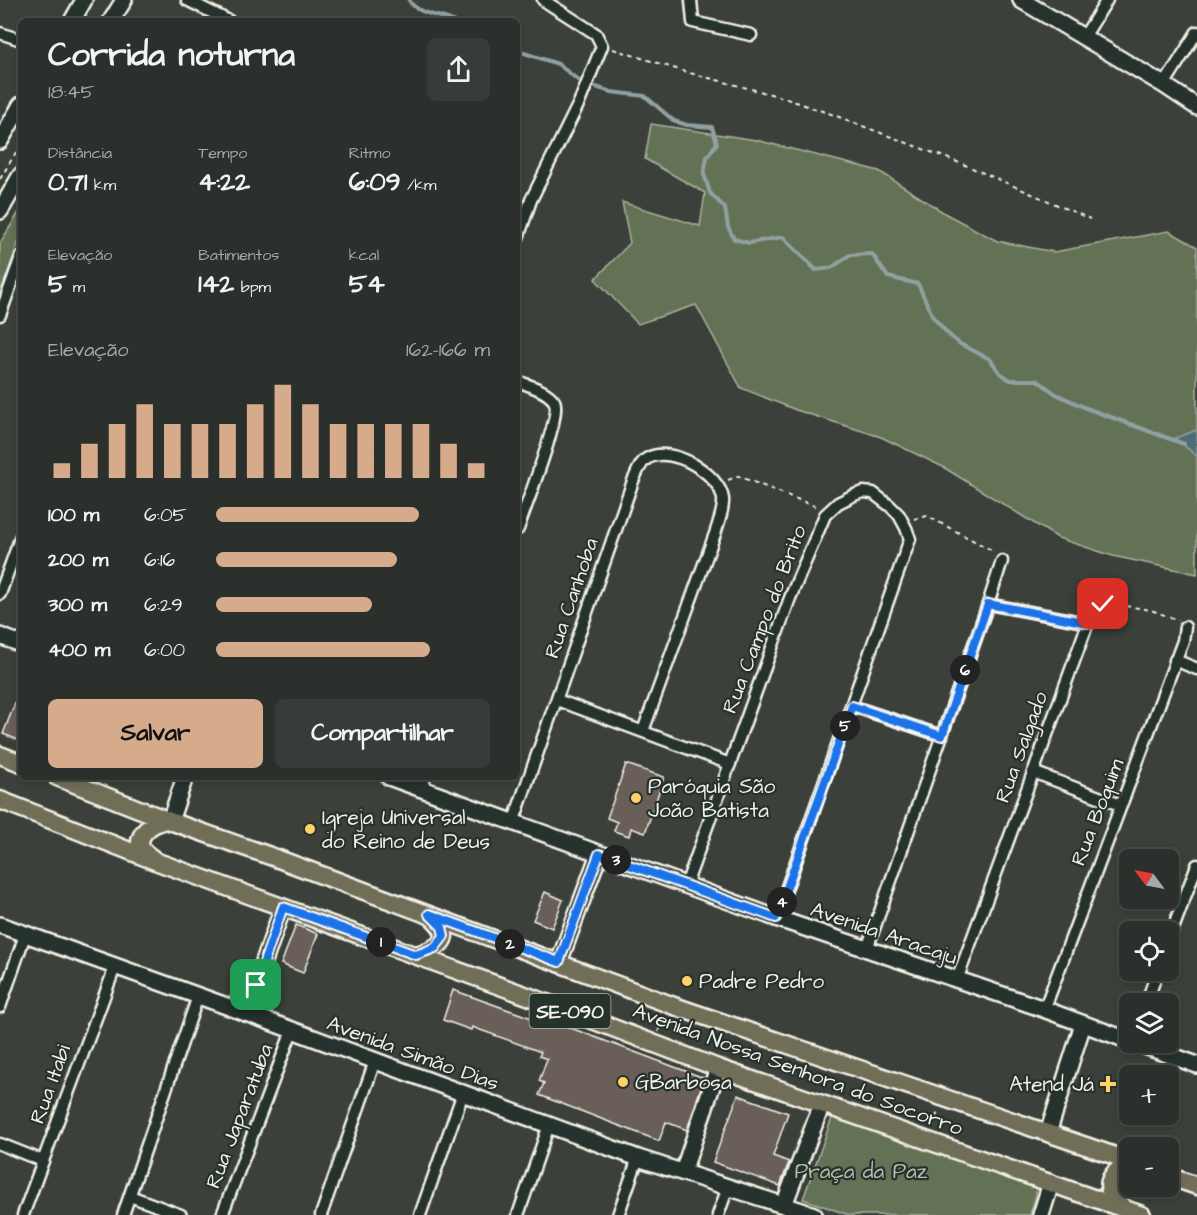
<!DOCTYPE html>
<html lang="pt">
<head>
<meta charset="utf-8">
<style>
  :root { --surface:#2c302c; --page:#383c38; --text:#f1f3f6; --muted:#a6a9a9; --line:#484b48; --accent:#d6ab8b }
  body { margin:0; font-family:"Architects Daughter",sans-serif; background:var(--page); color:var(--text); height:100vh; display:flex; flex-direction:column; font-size:22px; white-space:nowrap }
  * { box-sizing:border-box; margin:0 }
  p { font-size:20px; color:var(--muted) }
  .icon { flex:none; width:33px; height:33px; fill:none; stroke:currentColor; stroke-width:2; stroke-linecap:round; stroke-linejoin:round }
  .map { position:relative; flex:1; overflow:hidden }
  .panel { position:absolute; left:18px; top:18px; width:502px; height:762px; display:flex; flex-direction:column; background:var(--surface); border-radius:9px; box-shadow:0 3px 9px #0003,0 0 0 2px var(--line) }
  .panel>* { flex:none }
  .needle { width:39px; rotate:302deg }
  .buttons { position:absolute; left:1119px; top:849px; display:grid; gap:12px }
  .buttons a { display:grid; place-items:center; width:60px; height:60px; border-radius:9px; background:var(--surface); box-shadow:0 3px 9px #0003,0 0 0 2px var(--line); font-size:30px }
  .pin { position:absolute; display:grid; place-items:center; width:51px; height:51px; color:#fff; margin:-26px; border-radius:12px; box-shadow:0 3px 9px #0006 }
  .km { position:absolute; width:30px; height:30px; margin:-15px; border-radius:50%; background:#222; color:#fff; font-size:16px; line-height:30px; text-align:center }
  .round { display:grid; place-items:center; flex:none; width:63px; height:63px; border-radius:9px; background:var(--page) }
  .head { display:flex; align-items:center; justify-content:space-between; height:102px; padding:0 30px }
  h1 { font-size:33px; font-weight:700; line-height:45px }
  .metrics { display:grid; grid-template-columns:repeat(3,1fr); gap:9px; height:102px; padding:6px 30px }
  .metrics div { display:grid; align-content:center }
  .metrics b { font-size:26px; font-weight:700 }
  .metrics small { font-size:16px; font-weight:400 }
  .metrics p { font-size:16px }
  .chart { height:168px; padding:12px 30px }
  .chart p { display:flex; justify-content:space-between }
  .chart svg { width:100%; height:108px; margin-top:6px; stroke:var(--accent); stroke-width:6 }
  .button { display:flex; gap:12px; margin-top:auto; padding:12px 30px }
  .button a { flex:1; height:69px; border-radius:9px; background:var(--accent); color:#111; font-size:24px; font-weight:700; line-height:69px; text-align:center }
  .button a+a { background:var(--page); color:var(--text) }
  ul { padding:0 30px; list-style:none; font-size:20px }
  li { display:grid; grid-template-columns:96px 72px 1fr; align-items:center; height:45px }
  li i { height:15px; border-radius:8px; background:var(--accent) }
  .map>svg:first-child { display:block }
  .green { fill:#647254; stroke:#acb29e; stroke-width:1.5 }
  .water { fill:#4e6c75; stroke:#90a1a3; stroke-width:1.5 }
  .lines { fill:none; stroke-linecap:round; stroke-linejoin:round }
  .stream { stroke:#90a1a3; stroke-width:4 }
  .building { fill:#6b5e58; stroke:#f4f1e8; stroke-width:1.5 }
  .street-casing { stroke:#f4f1e8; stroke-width:15 }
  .secondary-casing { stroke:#f4f1e8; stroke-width:20 }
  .primary-casing { stroke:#f4f1e8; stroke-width:21 }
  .path { stroke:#f4f1e8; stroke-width:2; stroke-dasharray:4.5 4.5; stroke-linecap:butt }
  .street { stroke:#26332d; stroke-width:10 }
  .secondary { stroke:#26332d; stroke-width:15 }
  .primary { stroke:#716e59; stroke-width:16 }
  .route-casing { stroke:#fff; stroke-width:12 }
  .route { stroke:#1a73e8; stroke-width:8 }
  .poi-dot { fill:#ffd166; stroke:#26332d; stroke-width:2 }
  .labels { text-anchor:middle; stroke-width:4.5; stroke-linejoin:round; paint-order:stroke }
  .shield { fill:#26332d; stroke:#b6b8b0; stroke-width:1.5 }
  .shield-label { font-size:20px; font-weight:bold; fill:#f4f1e8 }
  .street-label { font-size:21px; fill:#f4f1e8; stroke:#26332d }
  .poi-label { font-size:21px; fill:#f4f1e8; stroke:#26332d; text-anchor:start }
  .park-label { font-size:21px; fill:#babead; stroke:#26332d }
</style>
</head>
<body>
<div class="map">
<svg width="1197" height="1215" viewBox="0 0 1197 1215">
  <rect width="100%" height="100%" fill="#3b403a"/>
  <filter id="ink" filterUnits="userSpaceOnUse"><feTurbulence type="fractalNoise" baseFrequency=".0167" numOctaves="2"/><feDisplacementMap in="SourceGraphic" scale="12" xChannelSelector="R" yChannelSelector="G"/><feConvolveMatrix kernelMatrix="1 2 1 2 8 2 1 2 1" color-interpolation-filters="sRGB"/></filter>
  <g filter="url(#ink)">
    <g class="green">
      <polygon points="651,124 756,140 879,171 946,214 997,241 1054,252 1169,231 1197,247 1197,430 1176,439 1197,456 1197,574 1113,556 1058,538 943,467 881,437 796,410 741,388 696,305 638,324 595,279 630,243 622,202 700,226 705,193 645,159"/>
      <polygon points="21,209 21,235 0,294 0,243"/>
      <polygon points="833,1115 1036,1186 1036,1195 1030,1215 849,1215 803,1199"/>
    </g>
    <polygon class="water" points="1197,430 1197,456 1175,438"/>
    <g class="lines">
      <g class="stream">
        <path d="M 409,0 C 416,14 439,15 453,21"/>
        <polyline points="518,51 558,64 578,80"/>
        <polyline points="593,86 611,92 645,96 674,121 687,125 712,127 717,143 707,157 704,174 710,193 725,208 728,227 734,239 749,243 783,237 816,270 831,268 850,255 872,254 888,277 918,284 933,317 948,334 960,344 990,359 1000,373 1010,380 1037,380 1056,394 1086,408 1184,444"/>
      </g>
    </g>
    <g class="building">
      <polygon points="20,690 21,690 21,741 3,734"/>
      <polygon points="626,764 664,777 645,833 631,828 629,836 614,831 617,822 607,818"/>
      <polygon points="545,892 563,900 552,928 533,920"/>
      <polygon points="296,925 318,934 303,973 281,964"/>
      <polygon points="453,990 551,1025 552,1021 704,1078 687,1130 666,1122 659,1141 539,1095 544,1083 539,1081 547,1059 539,1056 541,1052 472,1027 471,1030 443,1020"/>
      <polygon points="738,1095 788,1113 773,1156 789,1162 780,1186 713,1162"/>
    </g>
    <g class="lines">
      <defs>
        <g id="street">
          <polyline points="187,0 229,21"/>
          <polyline points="691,0 693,22 751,35"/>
          <polyline points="0,33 21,40"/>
          <polyline points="1084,37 1107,0"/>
          <polyline points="1164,85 1197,32"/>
          <polyline points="518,238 531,200 579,103 602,46 596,34 543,0"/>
          <polyline points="0,315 21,257"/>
          <path d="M 518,381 C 529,386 547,390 554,401 C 563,413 524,510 518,529"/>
          <polyline points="0,594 21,536"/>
          <polyline points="988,604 1002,561"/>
          <polyline points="1175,660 1197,669"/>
          <polyline points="557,700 730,764"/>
          <polyline points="852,706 942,736"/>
          <polyline points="1033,772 1120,805"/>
          <polyline points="421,789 425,777"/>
          <path d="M 513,823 L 633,481 C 637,473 640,462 648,458 C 672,445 720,474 723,499 C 724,509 719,521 716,531 L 643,731"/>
          <polyline points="686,885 790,598 825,515 838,503 854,495 863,492 873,493 890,506 899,515 906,528 910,539 776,918"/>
          <polyline points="1168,942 1197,865"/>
          <polyline points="867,949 988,604 1088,623 957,980"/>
          <polyline points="1146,1004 1158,970"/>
          <polyline points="0,1007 25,935"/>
          <polyline points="1044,1010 1183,641 1185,627"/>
          <polyline points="0,1144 43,1161"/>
          <polyline points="130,1196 181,1215"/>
          <polyline points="23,1215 115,967"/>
          <polyline points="123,1215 198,996"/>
          <polyline points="222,1215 292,1031"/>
          <polyline points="321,1215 375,1061"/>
          <polyline points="420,1215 463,1093"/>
          <polyline points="518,1215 549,1125"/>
          <polyline points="618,1215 638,1158"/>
          <polyline points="718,1215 728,1187"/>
        </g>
        <g id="secondary">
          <polyline points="1021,0 1164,85 1197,107"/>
          <polyline points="72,21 84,0"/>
          <polyline points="111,21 124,0"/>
          <polyline points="0,141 21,105"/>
          <polyline points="0,211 21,175"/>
          <polyline points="0,636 21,644"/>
          <polyline points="389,777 776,918 1038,1007 1130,1041"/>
          <polyline points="170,821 185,777"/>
          <polyline points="0,925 246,1013 638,1158 814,1215"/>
          <polyline points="559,962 599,854"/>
          <polyline points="246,1013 283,907"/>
          <polyline points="1134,1042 1197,1065"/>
          <polyline points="1048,1133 1083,1024"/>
          <polyline points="683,1172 718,1068"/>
          <polyline points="784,1205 822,1104"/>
          <polyline points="1041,1215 1051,1183"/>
        </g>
        <g id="primary">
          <polyline points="0,755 21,763"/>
          <polyline points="57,777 167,820 273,857 674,1006 1130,1161"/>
          <polyline points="0,800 155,861 558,1007 718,1068 1142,1215"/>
          <path d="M 153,859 C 149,856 141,850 140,845 C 139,830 156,822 167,820"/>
          <path d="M 416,955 C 440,948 456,938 432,917"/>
          <polyline points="1168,1176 1197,1186"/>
          <path d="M 1124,1208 C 1119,1204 1114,1199 1111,1193 C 1105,1180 1117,1167 1130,1165"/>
        </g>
      </defs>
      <use href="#street" class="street-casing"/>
      <use href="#secondary" class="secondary-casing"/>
      <use href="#primary" class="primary-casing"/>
      <g class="path">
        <polyline points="613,49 686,72 778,96 831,114 965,165 1090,219"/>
        <polyline points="0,179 21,144"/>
        <polyline points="728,480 738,476 817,507"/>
        <polyline points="914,519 927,516 995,552"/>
        <polyline points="1095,614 1101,605 1107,603 1151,610 1178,620"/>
        <polyline points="658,1032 663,1017"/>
        <polyline points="932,1126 938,1112"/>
      </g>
      <use href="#street" class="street"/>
      <use href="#secondary" class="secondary"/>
      <use href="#primary" class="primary"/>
    </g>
  </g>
  <g class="lines" filter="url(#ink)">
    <defs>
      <polyline id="route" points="256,985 283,907 416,955 435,948 444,936 442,927 429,914 559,962 599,854 776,918 852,706 942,736 988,604 1088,623 1103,604"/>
    </defs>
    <use href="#route" class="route-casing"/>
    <use href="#route" class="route"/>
  </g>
  <g class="poi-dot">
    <circle cx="636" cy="798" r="6"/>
    <circle cx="310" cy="829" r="6"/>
    <circle cx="687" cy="981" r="6"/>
    <circle cx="623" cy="1082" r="6"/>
    <path d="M1105 1075h6v6h6v6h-6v6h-6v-6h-6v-6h6z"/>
  </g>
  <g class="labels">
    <rect class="shield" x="529.5" y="994" width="81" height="34" rx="4.5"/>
    <g class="shield-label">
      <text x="570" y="1018">SE-090</text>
    </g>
    <g class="street-label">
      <text transform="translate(571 598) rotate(-71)" y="7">Rua Canhoba</text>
      <text transform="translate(764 619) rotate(-69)" y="7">Rua Campo do Brito</text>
      <text transform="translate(1021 747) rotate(-70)" y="7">Rua Salgado</text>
      <text transform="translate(1097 812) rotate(-69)" y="7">Rua Boquim</text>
      <text transform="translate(884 933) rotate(19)" y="7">Avenida Aracaju</text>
      <text transform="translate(413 1053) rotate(20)" y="7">Avenida Simão Dias</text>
      <text transform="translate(798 1069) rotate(20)" y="7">Avenida Nossa Senhora do Socorro</text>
      <text transform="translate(50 1084) rotate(-70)" y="7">Rua Itabi</text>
      <text transform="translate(239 1116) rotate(-69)" y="7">Rua Japaratuba</text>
    </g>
    <g class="poi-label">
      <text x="648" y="793">Paróquia São<tspan x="648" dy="24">João Batista</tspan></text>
      <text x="322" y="824">Igreja Universal<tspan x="322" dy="24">do Reino de Deus</tspan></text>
      <text x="699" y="988">Padre Pedro</text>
      <text x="635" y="1089">GBarbosa</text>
      <text x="1094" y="1091" text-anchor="end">Atend Já</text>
    </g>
    <g class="park-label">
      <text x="861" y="1178">Praça da Paz</text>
    </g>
  </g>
</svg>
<div class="buttons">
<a><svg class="needle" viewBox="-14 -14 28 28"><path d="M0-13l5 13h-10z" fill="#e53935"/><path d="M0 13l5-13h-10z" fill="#a6a9a9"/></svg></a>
<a><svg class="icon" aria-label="locate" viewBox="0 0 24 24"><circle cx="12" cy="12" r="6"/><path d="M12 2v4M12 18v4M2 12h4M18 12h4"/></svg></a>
<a><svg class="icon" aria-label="layers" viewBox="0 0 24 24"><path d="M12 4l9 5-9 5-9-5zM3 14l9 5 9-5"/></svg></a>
<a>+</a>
<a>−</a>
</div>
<div class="pin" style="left:256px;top:985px;background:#1e9e55"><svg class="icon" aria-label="arrive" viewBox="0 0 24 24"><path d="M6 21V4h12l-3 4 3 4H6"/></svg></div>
<div class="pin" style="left:1103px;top:604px;background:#d93025"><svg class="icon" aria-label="check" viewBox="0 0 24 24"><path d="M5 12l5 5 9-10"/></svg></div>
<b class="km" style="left:381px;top:942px">1</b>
<b class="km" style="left:510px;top:944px">2</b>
<b class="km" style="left:616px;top:860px">3</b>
<b class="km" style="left:782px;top:902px">4</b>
<b class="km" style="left:845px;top:726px">5</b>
<b class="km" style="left:965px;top:670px">6</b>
<section class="panel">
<div class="head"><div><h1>Corrida noturna</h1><p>18:45</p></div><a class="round"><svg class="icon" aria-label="share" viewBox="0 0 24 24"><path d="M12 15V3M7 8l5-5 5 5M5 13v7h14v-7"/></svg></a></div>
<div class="metrics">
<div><p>Distância</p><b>0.71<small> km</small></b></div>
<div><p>Tempo</p><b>4:22</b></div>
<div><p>Ritmo</p><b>6:09<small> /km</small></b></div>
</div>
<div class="metrics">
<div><p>Elevação</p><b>5<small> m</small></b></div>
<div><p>Batimentos</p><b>142<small> bpm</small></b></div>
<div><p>kcal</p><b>54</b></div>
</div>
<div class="chart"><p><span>Elevação</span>162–166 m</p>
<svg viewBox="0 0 160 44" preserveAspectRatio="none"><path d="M5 44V38M15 44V30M25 44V22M35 44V14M45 44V22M55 44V22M65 44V22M75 44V14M85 44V6M95 44V14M105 44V22M115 44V22M125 44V22M135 44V22M145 44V30M155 44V38"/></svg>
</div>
<ul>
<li><b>100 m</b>6:05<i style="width:74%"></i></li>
<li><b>200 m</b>6:16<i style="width:66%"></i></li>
<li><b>300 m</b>6:29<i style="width:57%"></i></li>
<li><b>400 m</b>6:00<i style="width:78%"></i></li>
</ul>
<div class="button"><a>Salvar</a><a>Compartilhar</a></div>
</section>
</div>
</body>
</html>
